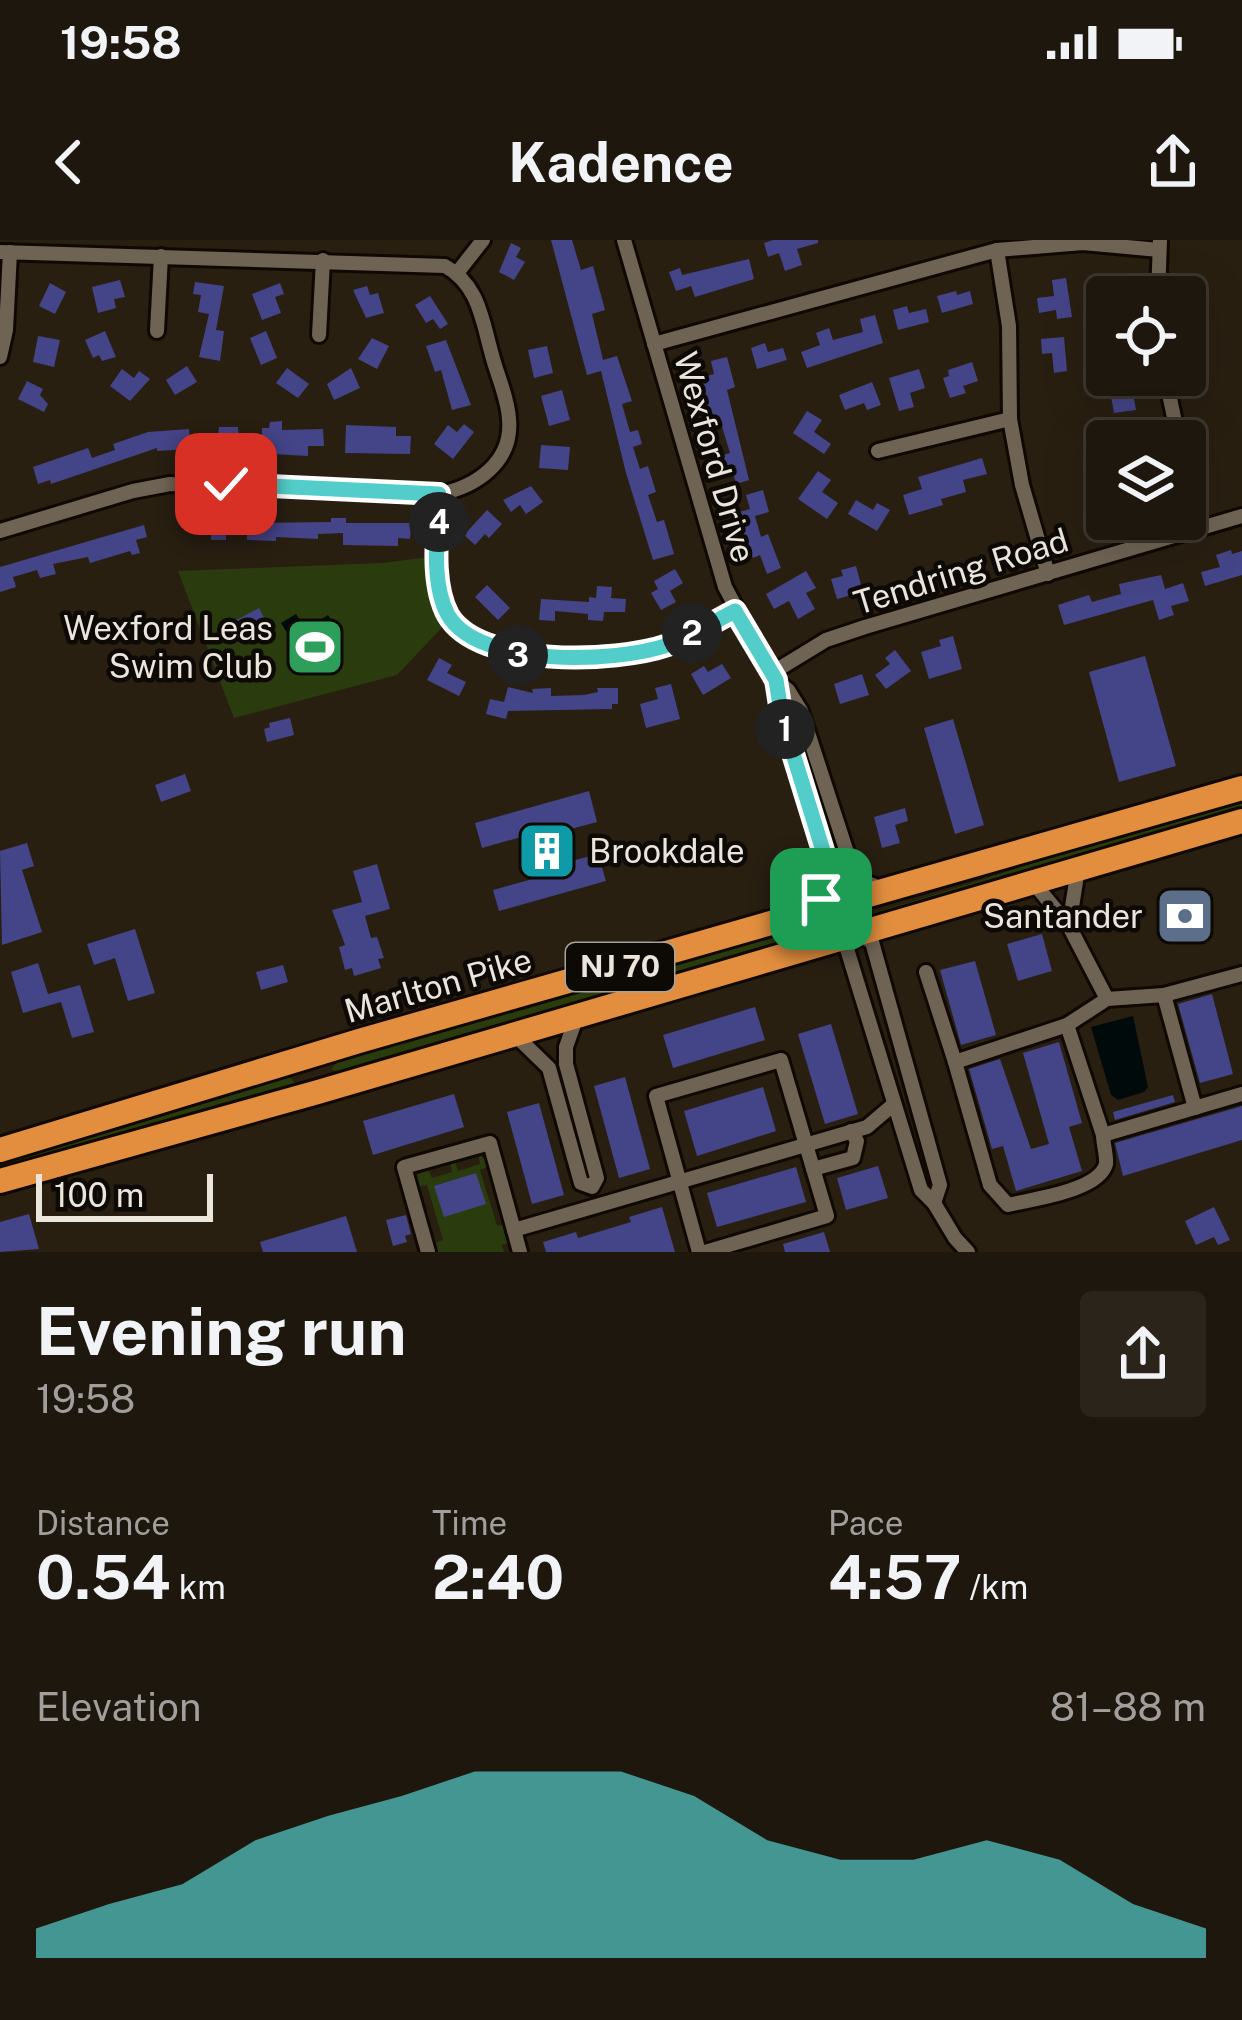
<!DOCTYPE html>
<html lang="en">
<head>
<meta charset="utf-8">
<style>
  :root { --surface:#1e170d; --page:#2b241b; --text:#f1f3f6; --muted:#a19f9d; --line:#3c362e; --accent:#53cdc9 }
  body { margin:0; font-family:"Public Sans",sans-serif; background:var(--page); color:var(--text); height:100vh; display:flex; flex-direction:column; font-size:45px; white-space:nowrap }
  * { box-sizing:border-box; margin:0 }
  p { font-size:39px; color:var(--muted) }
  .icon { flex:none; width:66px; height:66px; fill:none; stroke:currentColor; stroke-width:2; stroke-linecap:round; stroke-linejoin:round }
  .map { position:relative; height:1012px; overflow:hidden }
  .sheet { display:flex; flex-direction:column; background:var(--surface); flex:1 }
  .sheet>* { flex:none }
  .buttons { position:absolute; left:1086px; top:36px; display:grid; gap:24px }
  .buttons a { display:grid; place-items:center; width:120px; height:120px; border-radius:12px; background:var(--surface); box-shadow:0 12px 48px #0002,0 0 0 3px var(--line); font-size:60px }
  .scale { position:absolute; left:36px; bottom:30px; width:177px; box-sizing:border-box; padding-left:12px; border:6px solid #ebe5dc; border-top:0; font-size:33px; line-height:42px; white-space:nowrap; color:#ebe5dc; -webkit-text-stroke:9px #0d0a05; paint-order:stroke }
  .pin { position:absolute; display:grid; place-items:center; width:102px; height:102px; color:#fff; margin:-51px; border-radius:24px; box-shadow:0 6px 18px #0006 }
  .km { position:absolute; width:60px; height:60px; margin:-30px; border-radius:50%; background:#222; color:#fff; font-size:33px; line-height:60px; text-align:center }
  .round { display:grid; place-items:center; flex:none; width:126px; height:126px; border-radius:12px; background:var(--page) }
  .head { display:flex; align-items:center; justify-content:space-between; height:204px; padding:0 36px }
  h1 { font-size:66px; font-weight:700; line-height:90px }
  .metrics { display:grid; grid-template-columns:repeat(3,1fr); gap:18px; height:204px; padding:12px 36px }
  .metrics div { display:grid; align-content:center }
  .metrics b { font-size:60px; font-weight:700 }
  .metrics small { font-size:33px; font-weight:400 }
  .metrics p { font-size:33px }
  .chart { height:336px; padding:24px 36px }
  .chart p { display:flex; justify-content:space-between }
  .chart svg { width:100%; height:216px; margin-top:12px; fill:var(--accent); opacity:.7 }
  .status { display:flex; justify-content:space-between; align-items:center; height:84px; padding:0 60px; background:var(--surface); direction:ltr }
  .status svg { height:33px; fill:currentColor }
  header { display:flex; justify-content:space-between; align-items:center; height:156px; padding:0 36px; background:var(--surface); font-size:54px; font-weight:700 }
  .map>svg:first-child { display:block }
  .green { fill:#2a3c0d }
  .water { fill:#000a0b }
  .building { fill:#448 }
  .lines { fill:none; stroke-linecap:round; stroke-linejoin:round }
  .street-casing { stroke:#100901; stroke-width:20 }
  .highway-casing { stroke:#100901; stroke-width:30 }
  .street { stroke:#6f6454; stroke-width:14 }
  .highway { stroke:#e38e3e; stroke-width:24 }
  .route-casing { stroke:#fff; stroke-width:24 }
  .route { stroke:#53cdc9; stroke-width:15 }
  .labels { text-anchor:middle; stroke-width:9; stroke-linejoin:round; paint-order:stroke }
  .shield { fill:#0d0a05; stroke:#a8a39c; stroke-width:3 }
  .shield-label { font-size:30px; font-weight:bold; fill:#ebe5dc }
  .street-label { font-size:33px; fill:#ebe5dc; stroke:#0d0a05 }
  .poi-label { font-size:33px; fill:#ebe5dc; stroke:#0d0a05; text-anchor:end }
</style>
</head>
<body>
<div class="status"><b>19:58</b><svg viewBox="0 0 49 12"><path d="M0 12V9h3v3zM5 12V6h3v6zM10 12V3h3v9zM15 12V0h3v12zM26 1h20v11H26zM47 4h2v5h-2z"/></svg></div>
<header><svg class="icon" aria-label="back" viewBox="0 0 24 24"><path d="M15 5l-7 7 7 7"/></svg>Kadence<svg class="icon" aria-label="share" viewBox="0 0 24 24"><path d="M12 15V3M7 8l5-5 5 5M5 13v7h14v-7"/></svg></header>
<div class="map">
<svg width="1242" height="1012" viewBox="0 0 1242 1012">
  <rect width="100%" height="100%" fill="#281f11"/>
  <g class="green">
    <polygon points="438,316 450,379 397,435 234,478 178,331 382,323"/>
    <polygon points="788,450 847,618 871,647 813,670 829,640 777,460"/>
    <path d="M 1242,557 L 1242,571 L 865,679 L 873,673 C 997,637 1118,593 1242,557 Z"/>
    <polygon points="827,681 828,690 340,833 331,829 341,819"/>
    <polygon points="282,837 291,838 295,844 0,932 0,918"/>
    <polygon points="478,914 489,923 489,926 480,930 497,986 506,984 511,1002 502,1005 504,1012 436,1012 434,1003 443,1000 427,945 418,947 417,935 428,929 432,938 452,932 450,923 455,921 458,931 480,924"/>
  </g>
  <g class="water">
    <polygon points="296,374 306,389 328,375 342,397 303,418 281,383"/>
    <polygon points="1133,776 1148,847 1144,852 1118,860 1111,855 1091,787"/>
  </g>
  <g class="building">
    <polygon points="551,0 572,0 581,30 593,26 605,70 592,74 603,120 617,116 632,161 622,164 630,192 638,190 642,204 633,207 640,229 648,226 656,252 648,255 657,282 664,280 674,314 653,320 626,233 601,131 587,135"/>
    <polygon points="773,0 818,0 818,3 797,9 802,25 785,31 779,13 768,17 764,3"/>
    <polygon points="511,3 521,8 516,17 525,22 514,40 499,32"/>
    <polygon points="749,19 754,39 695,57 691,46 676,51 669,32 680,28 682,35"/>
    <polygon points="1098,34 1112,36 1110,46 1144,52 1144,57 1094,59"/>
    <polygon points="1066,38 1072,77 1057,79 1056,70 1039,73 1037,58 1054,56 1052,40"/>
    <polygon points="120,40 125,57 114,59 116,68 98,73 92,47"/>
    <polygon points="195,42 224,46 216,90 224,91 220,121 199,117 209,74 198,72 201,55 193,54"/>
    <polygon points="50,43 66,52 55,74 39,66"/>
    <polygon points="280,43 284,54 275,57 281,73 262,80 252,54"/>
    <polygon points="367,46 370,55 378,53 384,73 366,78 353,50"/>
    <polygon points="956,51 957,55 970,51 973,64 942,73 937,56"/>
    <polygon points="430,56 448,84 440,89 433,79 426,83 415,65"/>
    <polygon points="907,66 909,73 926,69 929,82 898,90 893,70"/>
    <polygon points="875,75 883,103 807,128 801,112 820,105 816,93 829,88 833,100 863,92 860,79"/>
    <polygon points="105,91 116,117 102,121 99,115 93,118 85,100"/>
    <polygon points="266,91 277,118 261,125 250,98"/>
    <polygon points="38,96 60,100 54,127 33,122"/>
    <polygon points="1064,97 1067,131 1054,133 1052,113 1042,114 1041,99"/>
    <polygon points="372,98 389,106 377,129 358,119"/>
    <polygon points="446,100 471,165 452,170 441,130 435,132 426,106"/>
    <polygon points="765,103 768,112 783,108 787,120 757,129 751,108"/>
    <polygon points="547,106 553,133 534,138 528,110"/>
    <polygon points="727,117 735,147 727,150 749,240 736,244 732,229 724,232 719,216 730,213 720,180 712,182 699,138 714,134 711,121"/>
    <polygon points="972,122 978,141 963,146 966,153 950,158 943,138 949,136 948,130"/>
    <polygon points="187,126 197,142 175,155 166,140"/>
    <polygon points="287,128 309,144 298,158 276,143"/>
    <polygon points="351,128 360,148 334,160 327,144"/>
    <polygon points="122,129 134,138 139,131 150,139 130,161 110,146"/>
    <polygon points="919,129 925,148 910,153 914,167 899,171 889,138"/>
    <polygon points="1117,138 1121,138 1124,156 1133,154 1136,170 1114,173 1108,140"/>
    <polygon points="27,141 43,149 40,155 48,164 44,172 18,159"/>
    <polygon points="872,142 881,165 867,170 864,163 845,170 839,155"/>
    <polygon points="562,150 570,180 549,186 541,156"/>
    <polygon points="807,171 822,180 814,192 831,204 824,214 793,193"/>
    <polygon points="282,181 282,190 323,189 324,206 308,206 308,216 216,211 219,187 238,187 239,202 262,201 262,188 269,188 270,182"/>
    <polygon points="464,184 474,192 453,219 434,204 448,185 457,192"/>
    <polygon points="346,185 396,187 396,196 411,196 410,214 345,213"/>
    <polygon points="189,189 191,209 157,211 157,208 51,244 50,240 38,244 33,227 88,208 92,218 115,210 113,204 148,192"/>
    <polygon points="541,205 570,207 568,230 539,228"/>
    <polygon points="982,218 987,234 963,240 966,252 941,259 943,265 909,275 903,255 922,249 918,237"/>
    <polygon points="818,231 831,240 822,252 838,263 827,279 798,259"/>
    <polygon points="531,246 543,262 526,274 520,265 511,272 503,260"/>
    <polygon points="763,250 769,272 755,276 761,297 768,294 781,328 767,334 760,315 753,318 736,273 750,269 746,255"/>
    <polygon points="856,260 873,270 877,263 890,270 877,291 848,274"/>
    <polygon points="487,270 502,284 489,298 485,294 475,305 464,295"/>
    <polygon points="248,278 259,278 259,283 331,282 331,278 346,278 346,283 411,283 410,299 398,298 398,306 343,305 343,293 318,294 318,299 276,297 276,301 247,300 247,290 226,291 226,300 211,300 211,281"/>
    <polygon points="144,285 147,297 136,300 140,313 132,315 130,311 90,323 88,317 53,324 56,334 40,338 37,330 13,337 16,347 0,352 0,327"/>
    <polygon points="1231,310 1232,314 1242,311 1242,335 1205,346 1201,332 1220,327 1216,315"/>
    <polygon points="856,326 863,352 837,359 831,339 843,336 841,330"/>
    <polygon points="675,329 683,343 670,351 676,362 661,370 651,353 658,349 654,341"/>
    <polygon points="806,331 816,348 806,353 815,369 798,379 789,361 774,369 766,354"/>
    <polygon points="1161,335 1165,349 1183,343 1189,361 1171,366 1174,375 1159,380 1153,360 1064,385 1058,365 1089,355 1092,362 1121,354 1119,344"/>
    <polygon points="487,345 510,368 498,380 475,357"/>
    <polygon points="597,346 612,347 611,358 626,359 625,372 604,372 603,381 588,380 588,374 555,371 555,381 539,380 541,359 589,362 589,357 596,358"/>
    <polygon points="259,368 269,388 240,404 229,384"/>
    <polygon points="953,396 962,429 929,439 921,412 941,406 939,400"/>
    <polygon points="895,410 911,431 886,449 875,435 890,424 885,418"/>
    <polygon points="1145,416 1176,526 1119,542 1089,432"/>
    <polygon points="439,418 452,425 447,433 466,442 459,456 427,440"/>
    <polygon points="722,424 731,438 703,455 691,434 704,426 708,432"/>
    <polygon points="862,434 869,455 840,464 834,444"/>
    <polygon points="671,444 680,479 646,488 640,464 658,459 655,448"/>
    <polygon points="508,447 533,453 532,449 551,448 551,456 584,455 598,452 597,448 618,448 618,464 612,464 612,469 508,471 506,479 486,474 490,459 504,462"/>
    <polygon points="290,478 294,495 267,502 264,489 270,487 269,483"/>
    <polygon points="953,479 984,585 955,594 924,488"/>
    <polygon points="185,534 191,551 161,562 155,545"/>
    <polygon points="589,551 597,582 556,593 564,623 598,614 606,641 499,671 493,650 540,637 528,595 482,608 475,583"/>
    <polygon points="905,568 908,581 895,585 900,603 882,608 874,577"/>
    <polygon points="27,603 34,626 22,630 42,692 2,705 0,611"/>
    <polygon points="377,624 390,669 365,676 371,698 377,697 384,718 378,719 381,728 354,736 352,728 345,730 339,707 345,705 332,670 362,662 353,631"/>
    <polygon points="1203,656 1211,683 1195,688 1198,699 1181,704 1178,694 1168,698 1159,670"/>
    <polygon points="135,689 155,753 128,761 115,718 94,725 87,704"/>
    <polygon points="1042,694 1052,731 1018,741 1007,704"/>
    <polygon points="975,721 996,795 961,805 940,730"/>
    <polygon points="38,723 48,754 80,745 94,792 72,798 61,762 23,773 11,732"/>
    <polygon points="283,725 288,742 261,750 256,732"/>
    <polygon points="1212,754 1233,834 1200,843 1178,764"/>
    <polygon points="755,767 765,800 673,828 663,795"/>
    <polygon points="831,784 858,874 825,884 798,794"/>
    <polygon points="1059,802 1082,883 1069,887 1082,931 1016,951 1003,906 992,909 969,829 1000,819 1031,909 1049,904 1023,813"/>
    <polygon points="625,837 650,929 619,938 594,846"/>
    <polygon points="763,847 776,891 697,916 684,871"/>
    <polygon points="454,854 464,887 373,915 363,881"/>
    <polygon points="1173,855 1175,862 1115,880 1113,872"/>
    <polygon points="539,863 564,955 532,964 507,872"/>
    <polygon points="1242,866 1242,900 1123,936 1115,903"/>
    <polygon points="878,926 888,958 846,970 837,938"/>
    <polygon points="796,927 806,962 717,987 707,953"/>
    <polygon points="476,933 486,964 444,977 434,946"/>
    <polygon points="662,967 675,1012 546,1012 543,1002 576,992 578,998 631,982 629,977"/>
    <polygon points="1214,967 1230,1000 1218,1005 1214,997 1196,1005 1185,981"/>
    <polygon points="29,974 39,1009 0,1012 0,982"/>
    <polygon points="406,975 411,994 405,996 407,1002 393,1006 386,980"/>
    <polygon points="346,976 357,1012 263,1012 260,1002"/>
    <polygon points="824,992 830,1012 785,1012 783,1004"/>
  </g>
  <g class="lines">
    <defs>
      <g id="street">
        <polyline points="624,0 725,347 775,440"/>
        <polyline points="997,10 1009,86 1010,179 1022,245 1048,334"/>
        <path d="M 0,12 L 445,26 C 479,45 482,80 492,115 C 497,135 508,158 509,179 C 513,222 476,247 439,254 L 170,244 L 133,251 L 0,291"/>
        <polyline points="457,33 483,0"/>
        <polyline points="1158,57 1160,0"/>
        <polyline points="157,91 161,16"/>
        <polyline points="319,95 323,20"/>
        <polyline points="654,104 997,10 1083,3 1159,10"/>
        <polyline points="0,117 6,90 10,12"/>
        <polyline points="1165,135 1179,201"/>
        <polyline points="878,211 1010,179"/>
        <polyline points="1185,228 1198,287"/>
        <path d="M 439,254 C 438,290 430,342 448,374 C 479,428 616,423 668,405 C 691,397 713,382 735,371"/>
        <polyline points="772,433 826,400 865,387 1242,276"/>
        <polyline points="1033,642 1069,686 1078,629"/>
        <polyline points="814,668 826,650 829,630 781,478 775,440 788,450 801,471 853,631 860,640 880,648"/>
        <polyline points="1069,686 1107,759"/>
        <polygon points="858,693 872,702 940,945 934,963 921,950 847,709"/>
        <polyline points="926,732 955,822"/>
        <path d="M 1242,734 L 1164,755 L 1107,759 L 1067,785 L 955,822 L 990,945 L 1008,965 C 1032,959 1099,951 1106,924 C 1107,917 1103,903 1103,895 L 1242,854"/>
        <polyline points="1164,755 1195,868"/>
        <polyline points="1067,785 1103,895"/>
        <polyline points="514,794 549,828 581,943 592,947 597,938 566,824 566,807 577,776"/>
        <polyline points="813,929 853,918 857,901 851,891"/>
        <polyline points="934,963 955,998 968,1012"/>
        <polyline points="514,990 867,887 894,864"/>
        <polyline points="428,1012 404,927 490,903 520,1012"/>
        <polyline points="699,1012 656,856 781,820 827,976 705,1012"/>
      </g>
      <g id="highway">
        <polyline points="0,910 359,801 1242,548"/>
        <polyline points="0,941 318,852 1242,581"/>
      </g>
    </defs>
    <use href="#street" class="street-casing"/>
    <use href="#highway" class="highway-casing"/>
    <use href="#street" class="street"/>
    <use href="#highway" class="highway"/>
  </g>
  <g class="lines">
    <defs>
      <path id="route" d="M 226,244 L 439,254 C 438,290 430,342 448,375 C 479,428 616,423 668,405 C 691,397 713,382 735,371 L 776,440 L 782,478 L 829,630 L 821,659"/>
    </defs>
    <use href="#route" class="route-casing"/>
    <use href="#route" class="route"/>
  </g>
  <defs>
    <symbol id="stadium-square" viewBox="-11 -11 22 22"><rect x="-9" y="-9" width="18" height="18" rx="4" fill="#2e9e5b" stroke="#0d0a05"/><path d="M0-5a6.5 5 0 1 0 0 10a6.5 5 0 1 0 0-10ZM-3.5-1.8h7v3.6h-7Z" fill="#fff"/></symbol>
    <symbol id="building-square" viewBox="-11 -11 22 22"><rect x="-9" y="-9" width="18" height="18" rx="4" fill="#0f9aa8" stroke="#0d0a05"/><path d="M-4-6H4V6H1V3H-1V6H-4ZM-2.5-4.3h1.7v1.8h-1.7ZM.8-4.3h1.7v1.8H.8ZM-2.5-1h1.7V.8h-1.7ZM.8-1h1.7V.8H.8Z" fill="#fff"/></symbol>
    <symbol id="bank-square" viewBox="-11 -11 22 22"><rect x="-9" y="-9" width="18" height="18" rx="4" fill="#5c6f8a" stroke="#0d0a05"/><path d="M-6-4H6V4H-6ZM0-2.3a2.3 2.3 0 1 0 0 4.6a2.3 2.3 0 1 0 0-4.6Z" fill="#fff"/></symbol>
  </defs>
  <g fill-rule="evenodd">
    <use href="#stadium-square" x="282" y="374" width="66" height="66"/>
    <use href="#building-square" x="514" y="578" width="66" height="66"/>
    <use href="#bank-square" x="1152" y="643" width="66" height="66"/>
  </g>
  <g class="labels">
    <rect class="shield" x="566" y="703" width="108" height="48" rx="9"/>
    <g class="shield-label">
      <text x="620" y="737">NJ 70</text>
    </g>
    <g class="street-label">
      <text transform="translate(715 217) rotate(74)" y="12">Wexford Drive</text>
      <text transform="translate(961 331) rotate(-17)" y="12">Tendring Road</text>
      <text transform="translate(438 745) rotate(-16)" y="12">Marlton Pike</text>
    </g>
    <g class="poi-label">
      <text x="273" y="400">Wexford Leas<tspan x="273" dy="38">Swim Club</tspan></text>
      <text x="589" y="623" text-anchor="start">Brookdale</text>
      <text x="1143" y="688">Santander</text>
    </g>
  </g>
</svg>
<div class="buttons">
<a><svg class="icon" aria-label="locate" viewBox="0 0 24 24"><circle cx="12" cy="12" r="6"/><path d="M12 2v4M12 18v4M2 12h4M18 12h4"/></svg></a>
<a><svg class="icon" aria-label="layers" viewBox="0 0 24 24"><path d="M12 4l9 5-9 5-9-5zM3 14l9 5 9-5"/></svg></a>
</div>
<div class="scale">100 m</div>
<div class="pin" style="left:821px;top:659px;background:#1e9e55"><svg class="icon" aria-label="arrive" viewBox="0 0 24 24"><path d="M6 21V4h12l-3 4 3 4H6"/></svg></div>
<div class="pin" style="left:226px;top:244px;background:#d93025"><svg class="icon" aria-label="check" viewBox="0 0 24 24"><path d="M5 12l5 5 9-10"/></svg></div>
<b class="km" style="left:785px;top:489px">1</b>
<b class="km" style="left:692px;top:393px">2</b>
<b class="km" style="left:518px;top:415px">3</b>
<b class="km" style="left:439px;top:282px">4</b>
</div>
<section class="sheet">
<div class="head"><div><h1>Evening run</h1><p>19:58</p></div><a class="round"><svg class="icon" aria-label="share" viewBox="0 0 24 24"><path d="M12 15V3M7 8l5-5 5 5M5 13v7h14v-7"/></svg></a></div>
<div class="metrics">
<div><p>Distance</p><b>0.54<small> km</small></b></div>
<div><p>Time</p><b>2:40</b></div>
<div><p>Pace</p><b>4:57<small> /km</small></b></div>
</div>
<div class="chart"><p><span>Elevation</span>81–88 m</p>
<svg viewBox="0 0 160 44" preserveAspectRatio="none"><path d="M0 44V38L10 33L20 29L30 20L40 15L50 11L60 6L70 6L80 6L90 11L100 20L110 24L120 24L130 20L140 24L150 33L160 38V44z"/></svg>
</div>
</section>
</body>
</html>
